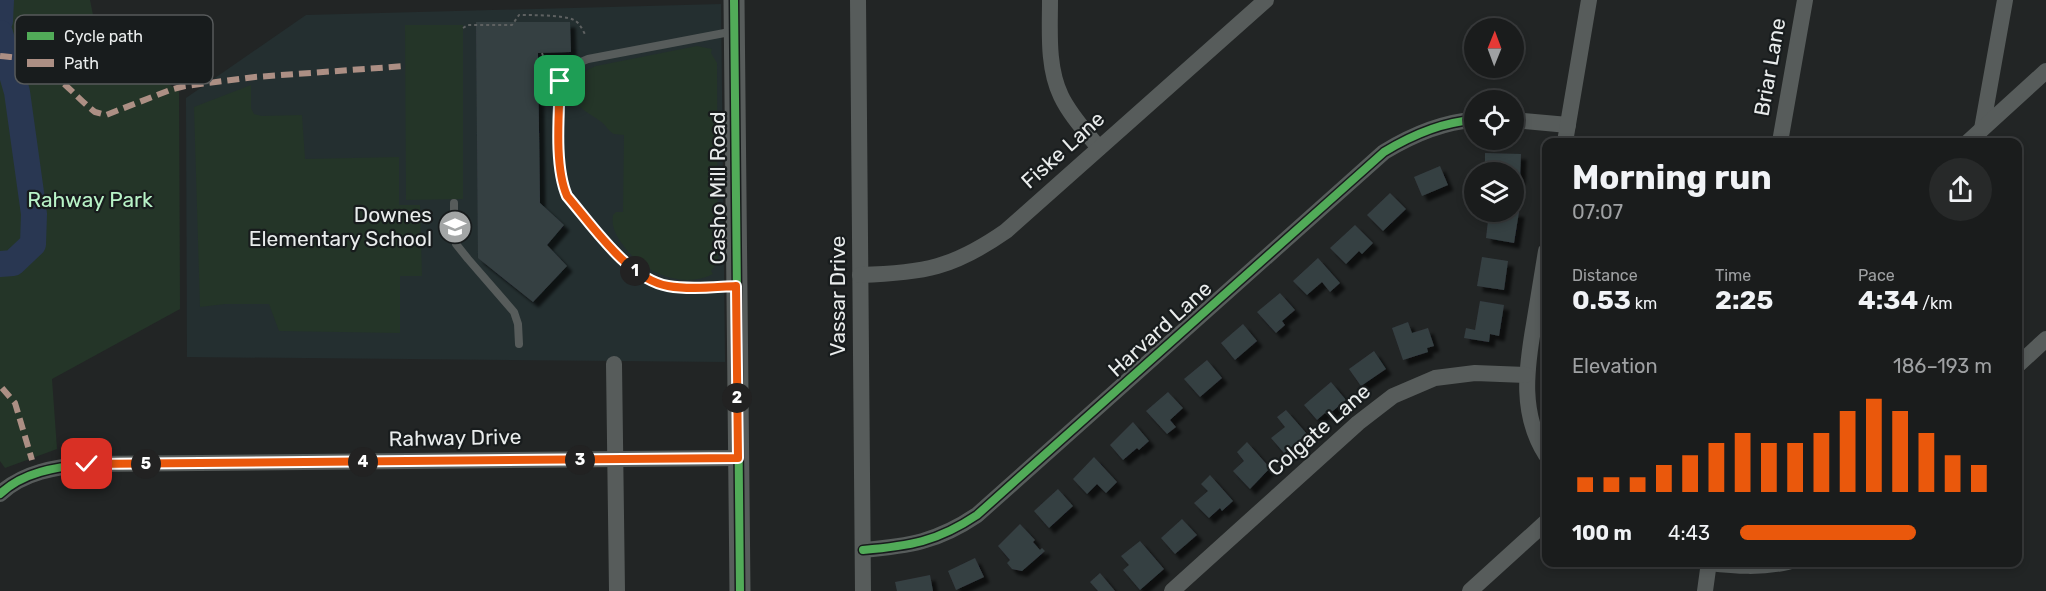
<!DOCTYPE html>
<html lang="en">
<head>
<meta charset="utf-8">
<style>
  :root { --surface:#1a1c1c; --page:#272929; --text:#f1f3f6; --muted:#9fa1a3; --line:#383a3b; --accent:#ea580c }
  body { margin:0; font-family:Rubik,sans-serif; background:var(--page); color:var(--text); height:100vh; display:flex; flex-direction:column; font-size:22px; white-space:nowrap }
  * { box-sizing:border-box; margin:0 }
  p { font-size:20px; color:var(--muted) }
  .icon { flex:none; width:33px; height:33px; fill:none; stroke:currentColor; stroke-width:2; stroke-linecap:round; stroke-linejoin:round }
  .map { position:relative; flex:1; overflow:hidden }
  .side { position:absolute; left:1542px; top:138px; width:480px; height:429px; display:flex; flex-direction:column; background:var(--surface); border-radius:12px; box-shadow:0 3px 9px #0003,0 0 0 2px var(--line) }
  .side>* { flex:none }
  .needle { width:39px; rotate:1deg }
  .fabs { position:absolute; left:1464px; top:18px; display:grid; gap:12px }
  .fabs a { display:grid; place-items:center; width:60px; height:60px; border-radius:50%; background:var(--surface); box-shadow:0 3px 9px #0003,0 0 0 2px var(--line); font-size:30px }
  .pin { position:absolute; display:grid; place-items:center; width:51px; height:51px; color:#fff; margin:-26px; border-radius:12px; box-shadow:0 3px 9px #0006 }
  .km { position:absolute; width:30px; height:30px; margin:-15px; border-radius:50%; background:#222; color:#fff; font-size:16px; line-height:30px; text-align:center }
  .round { display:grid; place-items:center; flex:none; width:63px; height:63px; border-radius:32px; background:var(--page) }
  .overview { display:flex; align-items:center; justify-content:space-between; height:102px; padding:0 30px }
  h1 { font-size:33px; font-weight:700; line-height:45px }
  .figures { display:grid; grid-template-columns:repeat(3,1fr); gap:9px; height:102px; padding:6px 30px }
  .figures div { display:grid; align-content:center }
  .figures b { font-size:26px; font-weight:700 }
  .figures small { font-size:16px; font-weight:400 }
  .figures p { font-size:16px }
  .chart { height:168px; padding:12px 30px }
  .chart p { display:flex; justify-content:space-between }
  .chart svg { width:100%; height:108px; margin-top:6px; stroke:var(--accent); stroke-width:6 }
  ul { padding:0 30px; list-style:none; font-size:20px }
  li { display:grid; grid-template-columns:96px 72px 1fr; align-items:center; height:45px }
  li i { height:15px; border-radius:8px; background:var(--accent) }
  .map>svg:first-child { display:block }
  .built { fill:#242f30 }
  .green { fill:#243528 }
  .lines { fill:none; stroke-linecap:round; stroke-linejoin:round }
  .river { stroke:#293752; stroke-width:26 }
  .building { fill:#363f43; filter:url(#shadow) }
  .path { stroke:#5e6161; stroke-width:2; stroke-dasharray:3 3; stroke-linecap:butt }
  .service { stroke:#575c5b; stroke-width:8 }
  .minor { stroke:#575c5b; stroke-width:16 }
  .tertiary { stroke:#575c5b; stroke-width:21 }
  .quiet { stroke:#ac8f84; stroke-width:6; stroke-dasharray:12 6; stroke-linecap:butt }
  .cycleway-casing { stroke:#181c1d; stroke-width:11 }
  .cycleway { stroke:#51ab58; stroke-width:8 }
  .route-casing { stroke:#fff; stroke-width:12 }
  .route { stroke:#ea580c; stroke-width:8 }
  .labels { text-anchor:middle; stroke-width:4.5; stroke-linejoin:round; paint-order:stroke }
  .street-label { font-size:21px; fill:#e9ecec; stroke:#181c1d }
  .park-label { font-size:21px; fill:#b8f3c7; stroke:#181c1d }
  .poi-label { font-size:21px; fill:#e9ecec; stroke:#181c1d; text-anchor:end }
  .key { fill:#181c1d; stroke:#575a5b; stroke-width:1.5 }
  .key-label { font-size:16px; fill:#e9ecec }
</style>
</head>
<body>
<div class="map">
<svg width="2046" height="591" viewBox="0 0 2046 591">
  <defs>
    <filter id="shadow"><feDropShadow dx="5.5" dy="5.5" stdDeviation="1.5" flood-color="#0009"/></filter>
  </defs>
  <rect width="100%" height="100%" fill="#222525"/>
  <polygon class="built" points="721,4 725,362 187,357 186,98 306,15"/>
  <g class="green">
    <polygon points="0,0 90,0 97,35 179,91 180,309 52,379 57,449 5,468 0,461"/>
    <polygon points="405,25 463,25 463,199 406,200"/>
    <path d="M 697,46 L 712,49 L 711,53 L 717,63 L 718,262 L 711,271 L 713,274 C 682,290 641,271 623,245 C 616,235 611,227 613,215 L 616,212 L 623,212 L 624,135 L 614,134 C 608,131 606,125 600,121 C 592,115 583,111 577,103 C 565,87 582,71 596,66 Z"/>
    <polygon points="251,85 251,108 254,114 262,116 302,115 305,159 399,157 399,205 420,205 422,276 400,276 400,333 279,331 269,304 225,304 200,307 194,107"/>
  </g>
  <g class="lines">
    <g class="river">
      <polyline points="0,21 1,0"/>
      <polyline points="0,33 17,92 34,214 33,244 13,263 0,264"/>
    </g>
  </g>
  <g class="building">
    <polygon points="476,22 570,22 571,52 538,53 540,203 564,225 547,245 567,266 533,302 478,258"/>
    <polygon points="1485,153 1521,154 1520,179 1514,179 1514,172 1485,172"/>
    <polygon points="1440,166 1448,185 1422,196 1414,177"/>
    <polygon points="1390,193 1406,209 1383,231 1367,215"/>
    <polygon points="1514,211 1519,212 1514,243 1486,238 1489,212"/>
    <polygon points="1355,225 1373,243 1362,254 1359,251 1346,264 1330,248"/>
    <polygon points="1482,257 1508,261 1504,290 1477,286"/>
    <polygon points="1318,258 1340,283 1330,292 1322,282 1307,295 1293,281"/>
    <polygon points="1280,293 1295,310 1282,321 1285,325 1276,333 1257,312"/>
    <polygon points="1480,301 1504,305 1499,336 1490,334 1489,342 1464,338 1466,328 1475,330"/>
    <polygon points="1408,322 1412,333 1428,328 1434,346 1427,348 1428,352 1403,360 1392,328"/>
    <polygon points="1243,324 1257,341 1235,360 1221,343"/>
    <polygon points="1374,351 1386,369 1361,386 1349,369"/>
    <polygon points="1207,360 1222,378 1200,397 1184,379"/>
    <polygon points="1331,382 1346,400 1328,415 1325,413 1317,420 1304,405"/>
    <polygon points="1168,392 1183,408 1170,420 1176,427 1167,434 1146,411"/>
    <polygon points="1286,410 1307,434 1284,453 1271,438 1285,427 1277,417"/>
    <polygon points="1133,422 1149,441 1139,450 1137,448 1123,460 1110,445"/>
    <polygon points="1247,442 1270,468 1250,489 1233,471 1244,461 1237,452"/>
    <polygon points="1094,457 1117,482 1106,493 1097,484 1087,494 1073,479"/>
    <polygon points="1210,475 1233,501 1222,511 1220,508 1209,518 1194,503 1208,491 1201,484"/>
    <polygon points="1058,489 1073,506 1049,528 1034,511"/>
    <polygon points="1182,519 1197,535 1175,554 1161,538"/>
    <polygon points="1020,524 1035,540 1033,542 1040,550 1042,548 1045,551 1022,571 1012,569 1007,563 1010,560 998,546"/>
    <polygon points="1140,541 1164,569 1140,590 1123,570 1129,565 1121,556"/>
    <polygon points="975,558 984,577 956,590 948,571"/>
    <polygon points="1100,573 1115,591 1098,591 1090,582"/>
    <polygon points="930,575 933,591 897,591 895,582"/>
  </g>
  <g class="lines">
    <g class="path">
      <path d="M 463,28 L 468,25 L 512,25 L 519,15 C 531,15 564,15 574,20 C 580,23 583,31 586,36"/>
      <polyline points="542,53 546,64 553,69"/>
    </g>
    <g class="service">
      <path d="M 735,31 L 588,59 C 575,64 566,69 560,81 C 559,114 554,166 567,196 L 627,265 C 665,295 691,287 736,286"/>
      <polyline points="454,203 454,236 456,244 468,259 514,312 518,324 519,344"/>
    </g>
    <g class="minor">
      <polyline points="858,0 863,591"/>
      <path d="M 1050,0 C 1050,31 1047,67 1061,96 C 1070,115 1086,132 1099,148"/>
      <polyline points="1514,120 1568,125"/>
      <polyline points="1982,129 2005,0"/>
      <polyline points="1565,142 1589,0"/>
      <polyline points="1780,142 1805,0"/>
      <polyline points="1968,142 2046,71"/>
      <path d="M 1546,251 C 1542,275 1538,300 1534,324 C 1526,370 1520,414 1546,455"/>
      <path d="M 860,275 C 924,273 953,268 1006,231 L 1266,0"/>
      <polyline points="614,364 617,591"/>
      <polyline points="2018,365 2046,339"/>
      <path d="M 0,494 C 23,472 56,467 87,464 L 738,458"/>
      <path d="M 863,550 C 909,546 937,542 977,515 L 1384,152 C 1412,135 1442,122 1474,120"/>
      <path d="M 1709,563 C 1736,566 1760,568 1788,562"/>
      <polyline points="1172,591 1358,423 1393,396 1435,378 1475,373 1526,375"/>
      <polyline points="1470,591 1546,522"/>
      <polyline points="1705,591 1709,562"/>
    </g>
    <polyline class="tertiary" points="734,0 740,591"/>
    <g class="quiet">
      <path d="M 0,56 C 8,57 16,57 24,59 C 50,64 74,96 95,112 L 106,115 L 170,90 L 185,86 L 255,77 L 405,66"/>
      <polyline points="2,388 15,403 32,460"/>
    </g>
    <defs>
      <g id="cycleway">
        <polyline points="734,0 740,591"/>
        <path d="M 0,494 C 23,472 56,467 87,464 L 738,458"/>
        <path d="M 863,550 C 909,546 937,542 977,515 L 1384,152 C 1412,135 1442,122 1474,120"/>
      </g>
    </defs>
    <use href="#cycleway" class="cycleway-casing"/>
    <use href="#cycleway" class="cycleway"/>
  </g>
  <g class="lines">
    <defs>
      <path id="route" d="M 87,464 L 738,458 L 736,286 C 714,287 690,290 668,286 C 628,279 592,225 567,196 C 554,166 559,114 560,81"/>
    </defs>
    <use href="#route" class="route-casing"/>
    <use href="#route" class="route"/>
  </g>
  <defs>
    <symbol id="school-disc" viewBox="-11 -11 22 22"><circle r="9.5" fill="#a3a6a6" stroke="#181c1d"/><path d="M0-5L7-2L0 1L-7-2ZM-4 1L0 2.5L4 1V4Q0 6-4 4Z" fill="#fff"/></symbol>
  </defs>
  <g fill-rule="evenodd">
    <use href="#school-disc" x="436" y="208" width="38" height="38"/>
  </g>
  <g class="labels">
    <g class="street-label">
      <text transform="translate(1770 67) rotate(-80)" y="7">Briar Lane</text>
      <text transform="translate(1063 150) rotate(-42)" y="7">Fiske Lane</text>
      <text transform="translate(718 188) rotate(-90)" y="7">Casho Mill Road</text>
      <text transform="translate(838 296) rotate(-90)" y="7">Vassar Drive</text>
      <text transform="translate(1160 329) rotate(-42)" y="7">Harvard Lane</text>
      <text transform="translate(1319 430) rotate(-41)" y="7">Colgate Lane</text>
      <text transform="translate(455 438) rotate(-1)" y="7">Rahway Drive</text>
    </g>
    <g class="park-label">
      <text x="90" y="207">Rahway Park</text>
    </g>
    <g class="poi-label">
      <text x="432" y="222">Downes<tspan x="432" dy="24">Elementary School</tspan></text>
    </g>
  </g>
  <rect x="15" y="15" width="198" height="69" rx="9" class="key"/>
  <rect x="27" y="32" width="27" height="8" fill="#51ab58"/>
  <rect x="27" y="59" width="27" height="8" fill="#ac8f84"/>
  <g class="key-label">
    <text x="64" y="42">Cycle path</text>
    <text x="64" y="69">Path</text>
  </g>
</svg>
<div class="fabs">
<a><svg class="needle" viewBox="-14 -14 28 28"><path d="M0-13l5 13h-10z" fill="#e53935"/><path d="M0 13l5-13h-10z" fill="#9fa1a3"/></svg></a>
<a><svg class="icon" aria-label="locate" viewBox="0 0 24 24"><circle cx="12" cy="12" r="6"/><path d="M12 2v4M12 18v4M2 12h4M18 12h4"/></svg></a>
<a><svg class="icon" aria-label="layers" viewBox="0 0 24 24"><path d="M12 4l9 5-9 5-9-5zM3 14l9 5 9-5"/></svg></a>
</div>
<div class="pin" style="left:560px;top:81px;background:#1e9e55"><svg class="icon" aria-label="arrive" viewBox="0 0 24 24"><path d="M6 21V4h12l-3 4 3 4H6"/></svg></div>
<div class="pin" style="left:87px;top:464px;background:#d93025"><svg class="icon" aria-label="check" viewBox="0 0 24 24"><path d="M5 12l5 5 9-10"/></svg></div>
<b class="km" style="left:635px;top:271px">1</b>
<b class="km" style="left:737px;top:398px">2</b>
<b class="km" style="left:580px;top:460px">3</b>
<b class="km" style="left:363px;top:462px">4</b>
<b class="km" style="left:146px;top:464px">5</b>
<section class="side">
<div class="overview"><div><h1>Morning run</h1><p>07:07</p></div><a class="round"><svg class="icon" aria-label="share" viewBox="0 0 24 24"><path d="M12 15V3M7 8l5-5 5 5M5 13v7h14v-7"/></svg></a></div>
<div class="figures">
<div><p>Distance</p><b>0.53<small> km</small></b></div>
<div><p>Time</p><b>2:25</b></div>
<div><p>Pace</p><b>4:34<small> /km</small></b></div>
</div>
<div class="chart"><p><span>Elevation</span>186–193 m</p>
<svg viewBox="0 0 160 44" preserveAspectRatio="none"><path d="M5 44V38M15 44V38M25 44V38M35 44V33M45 44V29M55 44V24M65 44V20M75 44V24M85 44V24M95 44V20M105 44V11M115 44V6M125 44V11M135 44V20M145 44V29M155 44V33"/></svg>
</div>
<ul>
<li><b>100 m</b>4:43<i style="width:70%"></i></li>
</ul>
</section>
</div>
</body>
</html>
